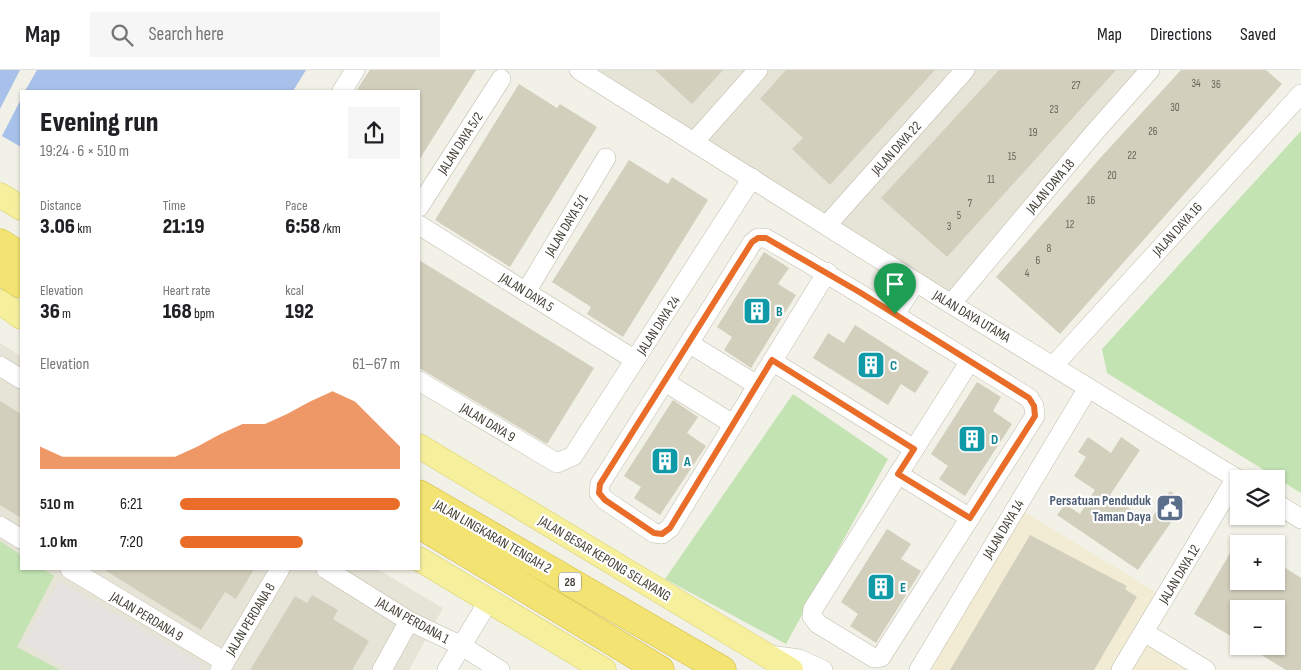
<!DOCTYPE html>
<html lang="en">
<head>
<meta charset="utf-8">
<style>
  :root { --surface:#fff; --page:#f6f6f6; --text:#202124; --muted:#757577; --line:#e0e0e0; --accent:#e96d28 }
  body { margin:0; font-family:"Sofia Sans Condensed",sans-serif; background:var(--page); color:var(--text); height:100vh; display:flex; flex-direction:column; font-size:19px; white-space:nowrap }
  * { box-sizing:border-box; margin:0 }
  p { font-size:16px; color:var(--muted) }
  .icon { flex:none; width:28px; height:28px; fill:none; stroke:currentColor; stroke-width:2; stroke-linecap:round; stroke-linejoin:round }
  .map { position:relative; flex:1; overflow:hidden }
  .sheet { position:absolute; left:20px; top:20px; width:400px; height:480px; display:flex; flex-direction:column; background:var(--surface); border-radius:0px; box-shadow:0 1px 4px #0004 }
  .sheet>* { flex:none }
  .buttons { position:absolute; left:1230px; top:400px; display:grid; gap:10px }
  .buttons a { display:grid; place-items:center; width:55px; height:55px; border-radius:0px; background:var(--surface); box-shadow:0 1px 4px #0004; font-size:25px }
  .pin { position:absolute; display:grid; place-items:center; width:42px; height:42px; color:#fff; margin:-51px -21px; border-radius:50% 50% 50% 0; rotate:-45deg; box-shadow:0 0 5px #0007 }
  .pin .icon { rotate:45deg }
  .round { display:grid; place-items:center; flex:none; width:52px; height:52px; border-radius:0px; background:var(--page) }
  .head { display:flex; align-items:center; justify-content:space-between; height:85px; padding:0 20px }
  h1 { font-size:28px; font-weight:800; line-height:38px }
  .figures { display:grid; grid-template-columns:repeat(3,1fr); gap:8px; height:85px; padding:5px 20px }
  .figures div { display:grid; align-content:center }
  .figures b { font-size:21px; font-weight:800 }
  .figures small { font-size:14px; font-weight:400 }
  .figures p { font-size:14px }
  .chart { height:140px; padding:10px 20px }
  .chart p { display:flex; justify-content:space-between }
  .chart svg { width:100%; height:90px; margin-top:5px; fill:var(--accent); opacity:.7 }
  ul { padding:0 20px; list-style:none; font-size:16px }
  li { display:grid; grid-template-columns:80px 60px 1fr; align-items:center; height:38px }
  li i { height:12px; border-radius:6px; background:var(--accent) }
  header { display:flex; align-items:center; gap:30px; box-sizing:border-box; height:70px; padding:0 25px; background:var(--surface); border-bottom:1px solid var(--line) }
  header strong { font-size:24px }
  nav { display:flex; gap:28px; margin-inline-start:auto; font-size:18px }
  .search { width:350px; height:45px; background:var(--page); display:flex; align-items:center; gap:12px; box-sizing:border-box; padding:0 18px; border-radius:0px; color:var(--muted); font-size:19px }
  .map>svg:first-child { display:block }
  .residential { fill:#e6e4d6 }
  .commercial { fill:#f2ecd4 }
  .green { fill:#c3e3b3 }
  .parking { fill:#e4e3df }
  .water { fill:#a8c1ea }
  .building { fill:#d3cfbd }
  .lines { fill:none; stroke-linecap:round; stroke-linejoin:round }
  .minor-casing { stroke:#c0bdad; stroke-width:20 }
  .major-casing { stroke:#dad06d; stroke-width:25 }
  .highway-casing { stroke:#d1ba43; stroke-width:29 }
  .minor { stroke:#fff; stroke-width:19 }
  .major { stroke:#f6ef9c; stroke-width:24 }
  .highway { stroke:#f2e372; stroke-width:28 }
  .route-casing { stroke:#fff; stroke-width:10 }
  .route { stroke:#e96d28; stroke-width:6 }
  .labels { text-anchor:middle; stroke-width:4.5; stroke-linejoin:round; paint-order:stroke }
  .number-label { font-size:11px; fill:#686558 }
  .shield { fill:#fff; stroke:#7d7b73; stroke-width:1 }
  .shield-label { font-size:12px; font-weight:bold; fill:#454237 }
  .street-label { font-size:14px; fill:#454237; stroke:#fff }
  .culture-label { font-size:14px; font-weight:bold; fill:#0d838f; stroke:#fff; text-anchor:start }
  .service-label { font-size:14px; font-weight:bold; fill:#4e5e75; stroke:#fff; text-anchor:end }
</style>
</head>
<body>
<header>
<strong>Map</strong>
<div class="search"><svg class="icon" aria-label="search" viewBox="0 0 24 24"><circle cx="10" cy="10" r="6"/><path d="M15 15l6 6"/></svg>Search here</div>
<nav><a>Map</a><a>Directions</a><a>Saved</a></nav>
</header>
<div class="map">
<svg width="1301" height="600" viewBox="0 0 1301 600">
  <rect width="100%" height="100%" fill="#f2f1e7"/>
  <g class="residential">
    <polygon points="578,0 1150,0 945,228"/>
    <polygon points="0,273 21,286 21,499 377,499 443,538 409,600 0,600"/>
  </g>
  <polygon class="commercial" points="1023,441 1159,524 1135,566 1191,600 926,600"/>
  <g class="green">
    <polygon points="1301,61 1301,423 1107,303 1102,279"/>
    <polygon points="793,324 888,389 786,574 665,509"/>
    <polygon points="0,471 21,485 21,499 43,499 54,506 17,577 60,600 0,600"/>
  </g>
  <polygon class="parking" points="59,511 202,594 199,600 69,600 23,573"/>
  <g class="water">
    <polygon points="0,0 20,0 0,39"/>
    <polygon points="37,0 306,0 293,21 25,21"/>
    <polygon points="21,29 21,77 2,66"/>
  </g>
  <g class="building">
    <polygon points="370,0 476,0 419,90 419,21 356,21"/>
    <polygon points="655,0 723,0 692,34"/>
    <polygon points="786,0 935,0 830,115 792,79 803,68 760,29"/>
    <polygon points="999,0 1116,0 947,187 881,128"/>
    <polygon points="1181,0 1266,0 1282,14 1060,264 996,207 1102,86"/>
    <polygon points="519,14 557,38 560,34 597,57 510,197 435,150"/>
    <polygon points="629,90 668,114 672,107 708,130 623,267 587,244 591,237 552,212"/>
    <polygon points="764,182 789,198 778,214 796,225 751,298 724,280 732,267 717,257"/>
    <polygon points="419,190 594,298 547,374 419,298"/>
    <polygon points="855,255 929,302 915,323 901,314 888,335 813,288 828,263 844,273"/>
    <polygon points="977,312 1001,327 993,341 1012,354 965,426 939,409 948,396 931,384"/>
    <polygon points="673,330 698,347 687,363 706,376 660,445 634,428 641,417 624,406"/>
    <polygon points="0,331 21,344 21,448 0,435"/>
    <polygon points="1088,367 1111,383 1121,367 1140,380 1110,425 1149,452 1170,421 1185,432 1138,500 1057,445 1065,434 1080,444 1095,420 1074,406 1086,387 1078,382"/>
    <polygon points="887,459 911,474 901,489 921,501 876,573 850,556 858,544 841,532"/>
    <polygon points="1030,465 1127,516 1125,519 1137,527 1094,600 950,600"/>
    <polygon points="1239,468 1239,511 1276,511 1276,492 1301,508 1301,600 1286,600 1247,576 1276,576 1276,539 1239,539 1239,571 1194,544"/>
    <polygon points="103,499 254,499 236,529 225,522 201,560"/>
    <polygon points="312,525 338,540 333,549 369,571 352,600 250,600 295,526 307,533"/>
  </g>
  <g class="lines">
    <defs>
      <g id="minor">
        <polyline points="579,0 951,234 1239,410"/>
        <polyline points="342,21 355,0"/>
        <polyline points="694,72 758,0"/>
        <polyline points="419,137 501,9"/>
        <polyline points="419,155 635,290"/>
        <polyline points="827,155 965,0"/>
        <path d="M 827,202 L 670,458 L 662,464 L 654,463 L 605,430 L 599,423 L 600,414 L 752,173 L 758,168 L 765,168 C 855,219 942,274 1029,328 L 1034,336 L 1035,346 L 881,587 L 874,588 L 818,554 L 812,546 L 813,539 L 970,291"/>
        <polyline points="526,222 606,88"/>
        <polyline points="951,234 1094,63 1150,0"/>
        <polyline points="895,244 916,212"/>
        <polyline points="690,274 757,315"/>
        <polyline points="772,291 914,379"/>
        <polyline points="1054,295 1301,24"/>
        <polyline points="0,296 21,309"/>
        <polyline points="419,311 557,393 573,386 752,108"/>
        <polyline points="665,312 733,354"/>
        <polyline points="898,404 970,448"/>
        <polyline points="1276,433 1301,449"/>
        <polyline points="0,456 21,469"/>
        <polyline points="70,499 225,592"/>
        <polyline points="326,499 409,551 462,576 500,600"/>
        <polyline points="1144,562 1206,600"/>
        <polyline points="770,585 799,589 823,600"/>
        <polyline points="220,600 280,499"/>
        <polyline points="382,600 409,551"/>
        <polyline points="447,600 488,532"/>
        <polyline points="919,600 1088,318"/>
        <polyline points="1121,600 1236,408"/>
      </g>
      <g id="major">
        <polyline points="0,125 21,138"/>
        <polyline points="0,232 21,247"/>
        <polyline points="419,376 791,600"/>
        <polyline points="419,489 604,600"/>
      </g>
      <g id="highway">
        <polyline points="0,173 21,186"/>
        <polyline points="0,201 21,214"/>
        <polyline points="419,424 722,600"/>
        <polyline points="419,454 660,600"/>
      </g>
    </defs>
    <use href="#minor" class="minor-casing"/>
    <use href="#major" class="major-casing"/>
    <use href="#highway" class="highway-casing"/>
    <use href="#minor" class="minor"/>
    <use href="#major" class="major"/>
    <use href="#highway" class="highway"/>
  </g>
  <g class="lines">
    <defs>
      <polygon id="route" points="758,168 766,168 861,223 1029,328 1034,336 1035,346 970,448 898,404 914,379 772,290 670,458 662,464 654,463 605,430 599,423 600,414 752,172"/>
    </defs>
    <use href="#route" class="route-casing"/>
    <use href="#route" class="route"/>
  </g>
  <defs>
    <symbol id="building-square" viewBox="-11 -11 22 22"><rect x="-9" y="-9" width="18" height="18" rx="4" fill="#0f9aa8" stroke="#fff"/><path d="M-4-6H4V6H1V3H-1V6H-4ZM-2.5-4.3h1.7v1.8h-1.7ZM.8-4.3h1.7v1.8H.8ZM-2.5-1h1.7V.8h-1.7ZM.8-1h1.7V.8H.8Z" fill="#fff"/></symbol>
    <symbol id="civic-square" viewBox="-11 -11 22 22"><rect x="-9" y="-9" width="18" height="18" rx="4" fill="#5c6f8a" stroke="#fff"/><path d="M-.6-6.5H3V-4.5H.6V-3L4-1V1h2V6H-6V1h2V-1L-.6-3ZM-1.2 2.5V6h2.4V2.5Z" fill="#fff"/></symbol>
  </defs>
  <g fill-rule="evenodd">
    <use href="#building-square" x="741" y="225" width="32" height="32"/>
    <use href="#building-square" x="855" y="279" width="32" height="32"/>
    <use href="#building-square" x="956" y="353" width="32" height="32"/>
    <use href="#building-square" x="649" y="375" width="32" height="32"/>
    <use href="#civic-square" x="1154" y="422" width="32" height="32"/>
    <use href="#building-square" x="865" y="501" width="32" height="32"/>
  </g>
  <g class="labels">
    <g class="number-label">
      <text x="1196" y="17">34</text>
      <text x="1216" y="18">36</text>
      <text x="1076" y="19">27</text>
      <text x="1175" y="41">30</text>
      <text x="1054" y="43">23</text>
      <text x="1153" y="65">26</text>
      <text x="1033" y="66">19</text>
      <text x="1132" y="89">22</text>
      <text x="1012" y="90">15</text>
      <text x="1112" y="109">20</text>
      <text x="991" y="113">11</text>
      <text x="1091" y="134">16</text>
      <text x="970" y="137">7</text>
      <text x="959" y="149">5</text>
      <text x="1070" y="158">12</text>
      <text x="949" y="160">3</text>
      <text x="1049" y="182">8</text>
      <text x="1038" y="194">6</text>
      <text x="1027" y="207">4</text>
    </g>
    <rect class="shield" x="559" y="502.5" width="22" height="19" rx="4"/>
    <g class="shield-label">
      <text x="570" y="516">28</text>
    </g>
    <g class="street-label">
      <text transform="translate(460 73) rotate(-57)" y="5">JALAN DAYA 5/2</text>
      <text transform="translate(896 78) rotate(-48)" y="5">JALAN DAYA 22</text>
      <text transform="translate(1050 116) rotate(-50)" y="5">JALAN DAYA 18</text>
      <text transform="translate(566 155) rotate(-59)" y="5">JALAN DAYA 5/1</text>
      <text transform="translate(1177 159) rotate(-48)" y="5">JALAN DAYA 16</text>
      <text transform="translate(527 222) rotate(32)" y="5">JALAN DAYA 5</text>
      <text transform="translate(972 246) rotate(31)" y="5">JALAN DAYA UTAMA</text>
      <text transform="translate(658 255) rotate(-57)" y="5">JALAN DAYA 24</text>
      <text transform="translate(488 352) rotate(31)" y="5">JALAN DAYA 9</text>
      <text transform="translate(1003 459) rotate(-59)" y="5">JALAN DAYA 14</text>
      <text transform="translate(493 466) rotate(30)" y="5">JALAN LINGKARAN TENGAH 2</text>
      <text transform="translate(605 488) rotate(31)" y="5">JALAN BESAR KEPONG SELAYANG</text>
      <text transform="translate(1179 504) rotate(-59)" y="5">JALAN DAYA 12</text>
      <text transform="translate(147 546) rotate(31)" y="5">JALAN PERDANA 9</text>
      <text transform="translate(250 549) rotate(-59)" y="5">JALAN PERDANA 8</text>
      <text transform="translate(413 550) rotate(29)" y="5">JALAN PERDANA 1</text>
    </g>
    <g class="culture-label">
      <text x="776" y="246">B</text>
      <text x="890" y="300">C</text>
      <text x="991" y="374">D</text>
      <text x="684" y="396">A</text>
      <text x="900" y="522">E</text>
    </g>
    <g class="service-label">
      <text x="1151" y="435">Persatuan Penduduk<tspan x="1151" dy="16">Taman Daya</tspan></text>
    </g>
  </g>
</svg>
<div class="buttons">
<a><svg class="icon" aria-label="layers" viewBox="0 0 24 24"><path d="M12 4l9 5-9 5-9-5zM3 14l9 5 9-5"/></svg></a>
<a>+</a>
<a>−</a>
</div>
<div class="pin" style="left:895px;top:244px;background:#1e9e55"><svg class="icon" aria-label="arrive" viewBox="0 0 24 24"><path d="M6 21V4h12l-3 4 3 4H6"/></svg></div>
<section class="sheet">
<div class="head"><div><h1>Evening run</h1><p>19:24 · 6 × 510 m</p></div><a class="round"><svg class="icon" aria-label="share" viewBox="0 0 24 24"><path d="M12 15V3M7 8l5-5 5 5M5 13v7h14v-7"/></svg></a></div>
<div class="figures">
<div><p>Distance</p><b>3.06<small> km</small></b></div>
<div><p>Time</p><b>21:19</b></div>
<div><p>Pace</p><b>6:58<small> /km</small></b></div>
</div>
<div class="figures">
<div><p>Elevation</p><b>36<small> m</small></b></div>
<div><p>Heart rate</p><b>168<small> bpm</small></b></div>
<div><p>kcal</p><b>192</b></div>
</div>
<div class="chart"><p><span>Elevation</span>61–67 m</p>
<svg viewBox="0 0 160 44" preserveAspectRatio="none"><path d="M0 44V33L10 38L20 38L30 38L40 38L50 38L60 38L70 33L80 27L90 22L100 22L110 17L120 11L130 6L140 11L150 22L160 33V44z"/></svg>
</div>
<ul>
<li><b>510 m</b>6:21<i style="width:100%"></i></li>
<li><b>1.0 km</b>7:20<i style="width:56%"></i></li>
</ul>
</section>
</div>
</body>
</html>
